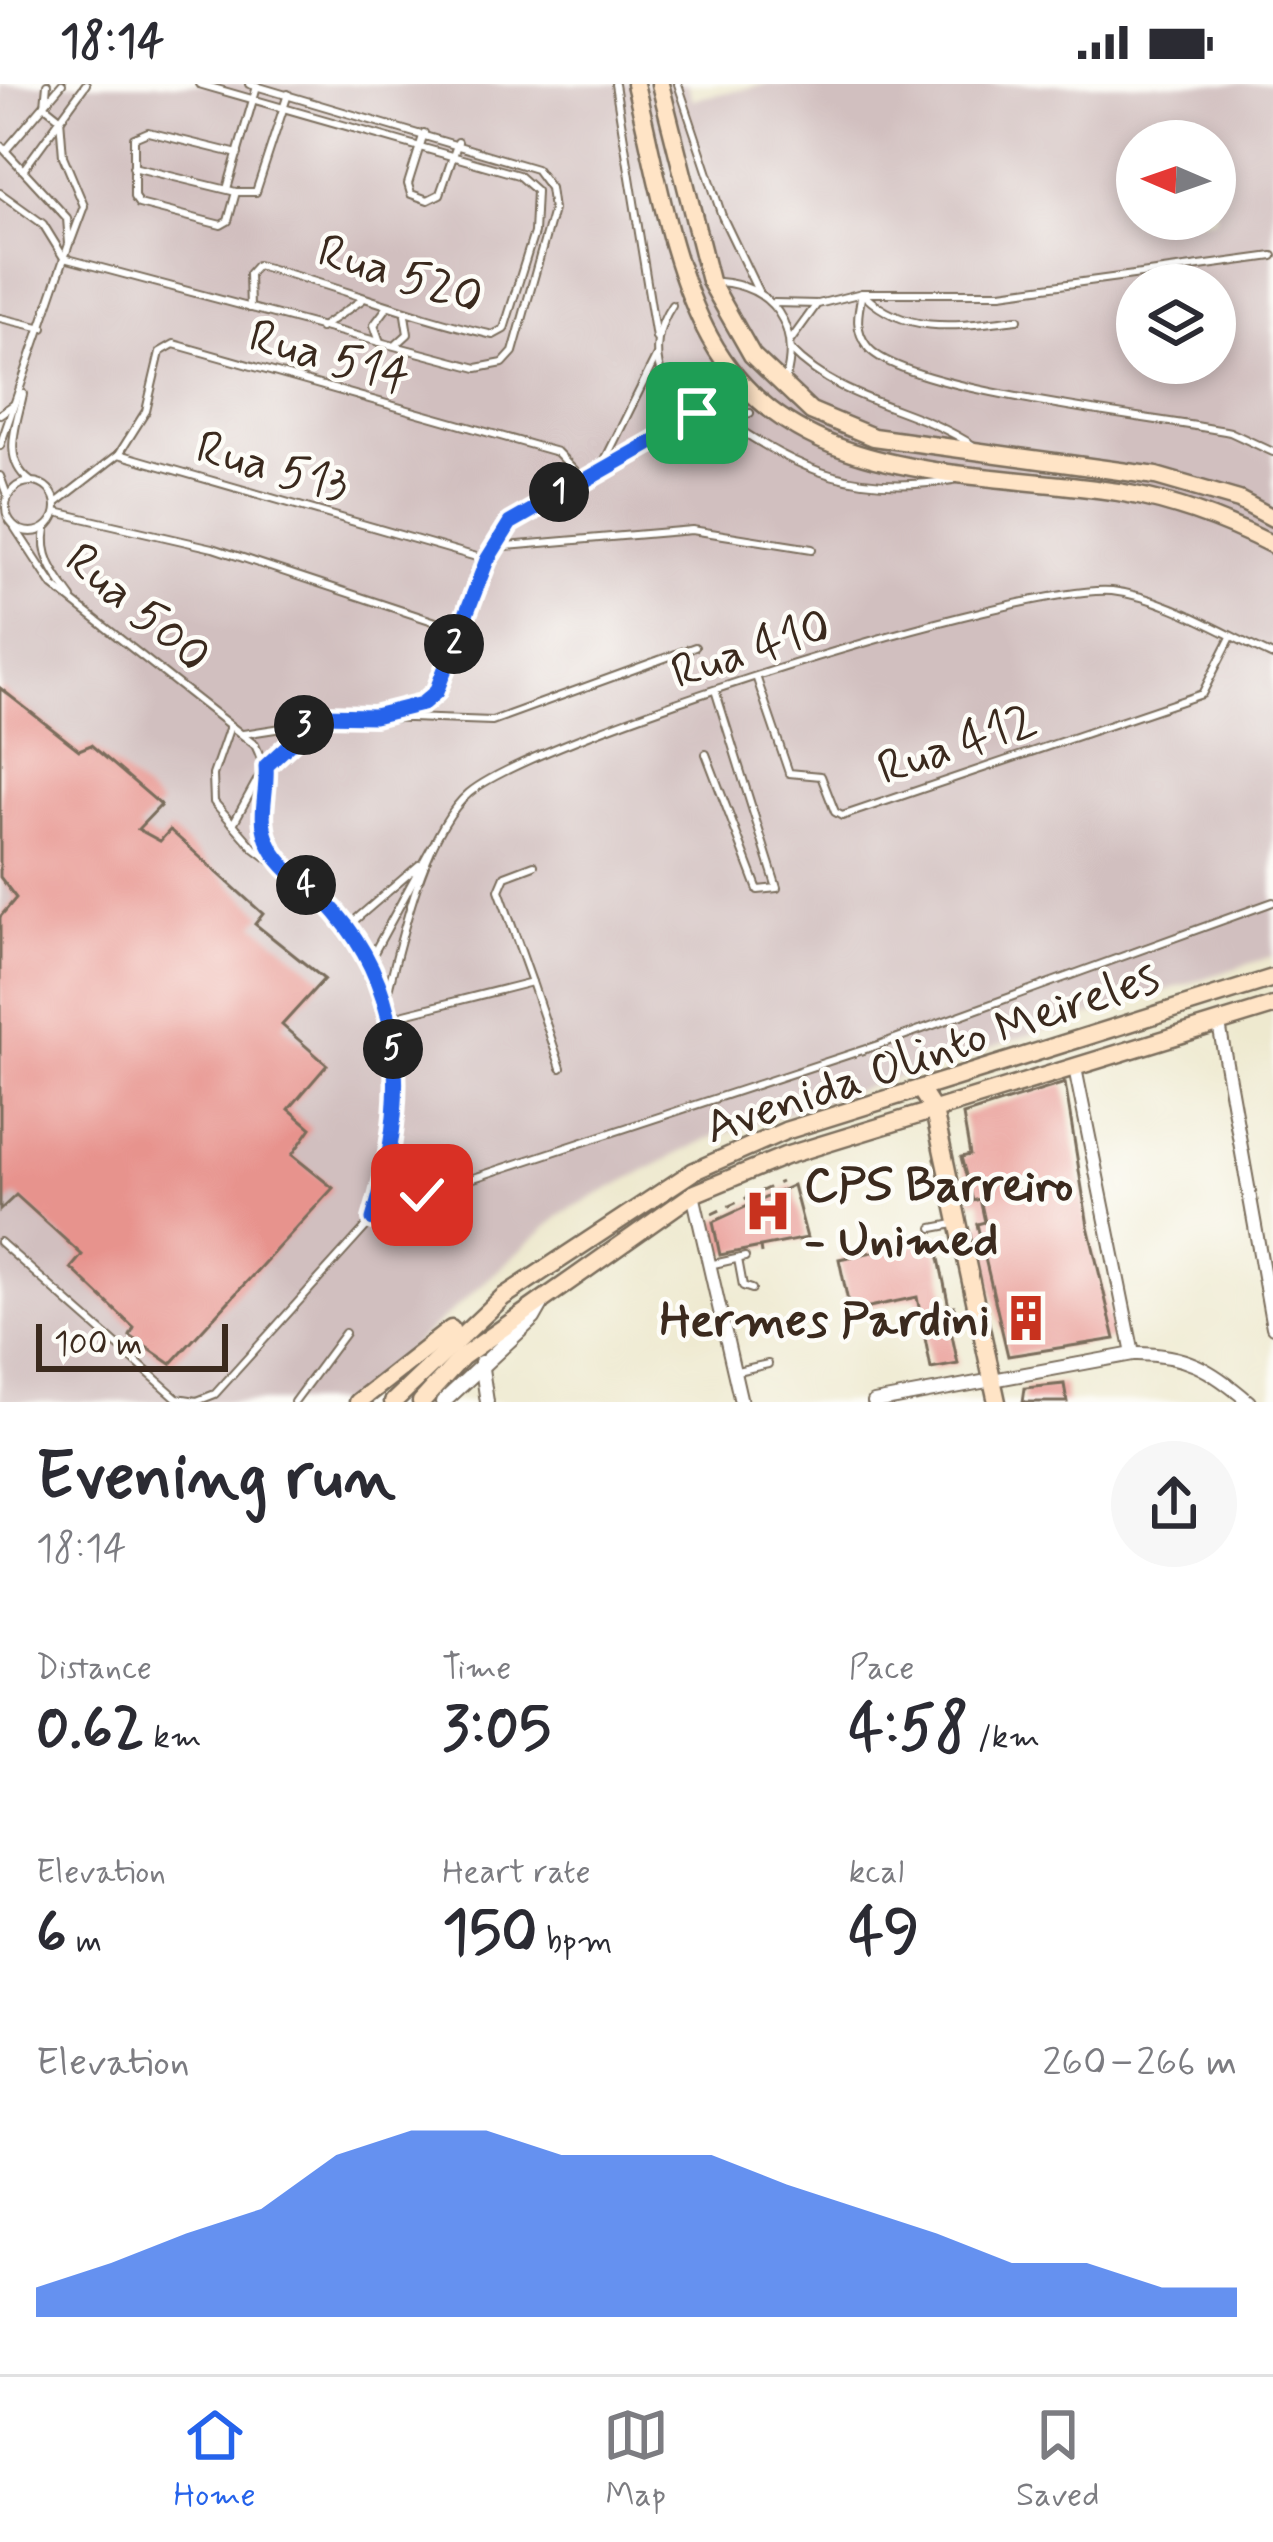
<!DOCTYPE html>
<html lang="en">
<head>
<meta charset="utf-8">
<style>
  :root { --surface:#fff; --page:#f7f7f7; --text:#2b2b33; --muted:#7c7c81; --line:#e1e1e2; --accent:#2563eb }
  body { margin:0; font-family:Mynerve,sans-serif; background:var(--page); color:var(--text); height:100vh; display:flex; flex-direction:column; font-size:45px; white-space:nowrap }
  * { box-sizing:border-box; margin:0 }
  p { font-size:39px; color:var(--muted) }
  .icon { flex:none; width:66px; height:66px; fill:none; stroke:currentColor; stroke-width:2; stroke-linecap:round; stroke-linejoin:round }
  .map { position:relative; height:1318px; overflow:hidden }
  .details { display:flex; flex-direction:column; background:var(--surface); flex:1 }
  .details>* { flex:none }
  .needle { width:78px; rotate:272deg }
  .buttons { position:absolute; left:1116px; top:36px; display:grid; gap:24px }
  .buttons a { display:grid; place-items:center; width:120px; height:120px; border-radius:50%; background:var(--surface); box-shadow:0 6px 18px #0003; font-size:60px }
  .scale { position:absolute; left:36px; bottom:30px; width:192px; box-sizing:border-box; padding-left:12px; border:6px solid #3b2a1e; border-top:0; font-size:33px; line-height:42px; white-space:nowrap; color:#3b2a1e; -webkit-text-stroke:9px #fdfcf7; paint-order:stroke }
  .pin { position:absolute; display:grid; place-items:center; width:102px; height:102px; color:#fff; margin:-51px; border-radius:24px; box-shadow:0 6px 18px #0006 }
  .km { position:absolute; width:60px; height:60px; margin:-30px; border-radius:50%; background:#222; color:#fff; font-size:33px; line-height:60px; text-align:center }
  .round { display:grid; place-items:center; flex:none; width:126px; height:126px; border-radius:63px; background:var(--page) }
  .headline { display:flex; align-items:center; justify-content:space-between; height:204px; padding:0 36px }
  h1 { font-size:66px; font-weight:700; line-height:90px }
  .metrics { display:grid; grid-template-columns:repeat(3,1fr); gap:18px; height:204px; padding:12px 36px }
  .metrics div { display:grid; align-content:center }
  .metrics b { font-size:60px; font-weight:700 }
  .metrics small { font-size:33px; font-weight:400 }
  .metrics p { font-size:33px }
  .chart { height:336px; padding:24px 36px }
  .chart p { display:flex; justify-content:space-between }
  .chart svg { width:100%; height:216px; margin-top:12px; fill:var(--accent); opacity:.7 }
  .status { display:flex; justify-content:space-between; align-items:center; height:84px; padding:0 60px; background:var(--surface); direction:ltr }
  .status svg { height:33px; fill:currentColor }
  .menu { display:flex; justify-content:space-around; align-items:center; height:168px; border-top:3px solid var(--line); background:var(--surface); font-size:33px; color:var(--muted) }
  .menu a { display:grid; justify-items:center; gap:6px }
  .menu .on { color:var(--accent) }
  .map>svg:first-child { display:block }
  .industrial { fill:#d1bfbf; fill-rule:evenodd }
  .building { fill:#e7938d }
  .lines { fill:none; stroke-linecap:round; stroke-linejoin:round }
  .service-casing { stroke:#7a6d5c; stroke-width:10 }
  .minor-casing { stroke:#7a6d5c; stroke-width:16 }
  .tertiary-casing { stroke:#7a6d5c; stroke-width:18 }
  .secondary-casing { stroke:#7a6d5c; stroke-width:21 }
  .path { stroke:#7a6d5c; stroke-width:3; stroke-dasharray:9 9; stroke-linecap:butt }
  .service { stroke:#fff; stroke-width:6 }
  .minor { stroke:#fff; stroke-width:12 }
  .tertiary { stroke:#fff; stroke-width:14 }
  .secondary { stroke:#ffe4c6; stroke-width:16 }
  .route-casing { stroke:#fff; stroke-width:24 }
  .route { stroke:#2563eb; stroke-width:15 }
  .labels { text-anchor:middle; stroke-width:9; stroke-linejoin:round; paint-order:stroke }
  .street-label { font-size:48px; fill:#3b2a1e; stroke:#fdfcf7 }
  .poi-label { font-size:48px; font-weight:bold; fill:#3b2a1e; stroke:#fdfcf7; text-anchor:start }
</style>
</head>
<body>
<div class="status"><b>18:14</b><svg viewBox="0 0 49 12"><path d="M0 12V9h3v3zM5 12V6h3v6zM10 12V3h3v9zM15 12V0h3v12zM26 1h20v11H26zM47 4h2v5h-2z"/></svg></div>
<div class="map">
<svg width="1273" height="1318" viewBox="0 0 1273 1318">
  <rect width="100%" height="100%" fill="#fdfcf7"/>
  <filter id="ink" filterUnits="userSpaceOnUse"><feTurbulence type="fractalNoise" baseFrequency=".00833" numOctaves="2"/><feDisplacementMap in="SourceGraphic" scale="24" xChannelSelector="R" yChannelSelector="G"/><feConvolveMatrix kernelMatrix="1 2 1 2 8 2 1 2 1" color-interpolation-filters="sRGB"/></filter>
  <filter id="wash" filterUnits="userSpaceOnUse"><feTurbulence type="fractalNoise" baseFrequency=".004" numOctaves="4" result="noise"/><feDisplacementMap in="SourceGraphic" scale="48" xChannelSelector="R" yChannelSelector="G"/><feGaussianBlur stdDeviation="2.7" result="paint"/><feColorMatrix in="noise" values="0 0 0 0 0 0 0 0 0 0 0 0 0 0 0 0 0 1.4 0 .05"/><feComposite in="paint" operator="in"/></filter>
  <g filter="url(#wash)">
    <rect width="100%" height="100%" fill="#eee9cf"/>
    <path class="industrial" d="M 0,0 L 687,0 L 692,15 L 769,0 L 1273,0 L 1273,872 L 707,1055 L 564,1128 L 349,1318 L 0,1318 ZM 1137,57 L 1215,57 L 1215,135 L 1137,135 ZM 1137,201 L 1215,201 L 1215,279 L 1137,279 Z"/>
    <g id="blocks">
      <g class="building">
        <polygon points="0,604 79,666 91,661 161,721 138,745 160,757 170,746 263,830 255,840 324,895 282,941 327,981 289,1025 311,1044 292,1071 333,1104 171,1280 130,1252 134,1244 71,1184 82,1171 16,1111 0,1126 0,833 16,814 0,793"/>
        <polygon points="1065,999 1088,1142 1115,1255 1008,1272 977,1140 985,1138 980,1115 973,1117 961,1073 970,1071 963,1031"/>
        <polygon points="793,1101 807,1154 720,1171 713,1138"/>
        <polygon points="935,1155 949,1223 954,1222 958,1241 950,1242 958,1280 931,1285 917,1213 850,1227 839,1175"/>
        <polygon points="1064,1300 1067,1318 1023,1318 1025,1304"/>
      </g>
    </g>
  </g>
  <g filter="url(#ink)">
    <use href="#blocks" fill-opacity="0" stroke="#7a6d5c" stroke-width="3"/>
    <g class="lines">
      <defs>
        <g id="service">
          <polyline points="47,0 45,22 60,34 63,72 84,122 71,157"/>
          <path d="M 199,0 L 518,91 L 536,107 L 534,149 L 504,245 L 493,251 C 412,233 337,202 257,181 L 249,190 L 250,224"/>
          <polyline points="615,0 656,254"/>
          <polyline points="678,0 722,132 758,207"/>
          <polyline points="424,49 408,100 411,110 428,116 440,110 458,58"/>
          <polyline points="0,61 67,134 69,160 0,362"/>
          <polyline points="6,66 62,0"/>
          <polyline points="133,83 236,108 256,108 288,10"/>
          <polyline points="24,85 86,0"/>
          <polyline points="227,105 257,2"/>
          <polyline points="236,108 228,137 221,141 139,120 134,113 134,54 148,48 238,70"/>
          <polyline points="0,109 43,140 64,174"/>
          <polyline points="64,174 477,284 503,279 513,268 553,126 550,104 536,85 249,0"/>
          <path d="M 719,198 C 773,202 800,242 786,294"/>
          <path d="M 862,209 C 858,229 854,245 867,262 C 899,307 1164,334 1230,348 L 1273,368"/>
          <path d="M 865,212 C 908,253 964,241 1018,235"/>
          <polyline points="774,219 818,220 862,209 1001,209 1273,172"/>
          <path d="M 672,221 C 641,268 660,319 714,334"/>
          <polyline points="0,234 43,244"/>
          <polyline points="320,244 362,216"/>
          <polyline points="791,256 817,220"/>
          <polyline points="380,258 374,241 386,225"/>
          <polyline points="397,260 408,250 405,231"/>
          <path d="M 791,266 C 845,321 913,321 974,362"/>
          <path d="M 23,310 C 17,340 1,375 30,397"/>
          <polyline points="0,330 13,321"/>
          <path d="M 725,336 C 804,389 856,411 953,396"/>
          <polyline points="119,370 146,327 160,268 174,260 557,368 584,396"/>
          <polyline points="601,384 656,273"/>
          <polyline points="0,392 7,411"/>
          <circle cx="31" cy="423" r="25"/>
          <polyline points="56,419 119,370 487,476"/>
          <polyline points="56,428 213,464 460,546"/>
          <path d="M 15,444 L 53,502 L 255,661 C 279,709 249,733 286,783"/>
          <path d="M 46,445 C 40,473 57,493 72,514"/>
          <polyline points="494,463 692,446 812,465"/>
          <polyline points="757,595 789,689 821,692 835,728 842,732 1202,610 1231,553"/>
          <polyline points="382,633 492,637 695,563"/>
          <polyline points="243,650 301,641"/>
          <polyline points="706,670 758,806 777,804 716,609"/>
          <polyline points="233,740 265,682 305,640 321,631 402,627 436,608 487,476 510,439 670,348 750,329"/>
          <polyline points="348,842 419,781"/>
          <polyline points="371,874 432,762"/>
          <polyline points="532,898 561,984"/>
          <path d="M 387,910 C 402,853 424,748 469,709 C 537,652 1023,499 1112,507 C 1165,513 1224,550 1273,572"/>
          <polyline points="389,934 532,898 499,806 505,792 534,781"/>
          <polyline points="373,1135 422,1111 881,960 1273,818"/>
          <polyline points="933,1144 954,1140"/>
          <polyline points="0,1158 177,1314 197,1317 215,1310 373,1135 398,1017 386,914 371,874 330,821 254,764 214,718 213,691 230,642"/>
          <polyline points="738,1175 743,1202 752,1205"/>
          <polyline points="709,1181 745,1173"/>
          <polyline points="737,1287 768,1280"/>
          <polyline points="294,1318 345,1249"/>
        </g>
        <g id="minor">
          <polyline points="1219,940 1273,1243"/>
          <polyline points="1075,984 1133,1270"/>
          <polyline points="693,1110 741,1318"/>
          <polyline points="481,1278 487,1318"/>
          <path d="M 874,1318 L 1133,1270 C 1184,1269 1211,1285 1249,1318"/>
        </g>
        <polyline id="tertiary" points="443,1318 533,1234 541,1220"/>
        <g id="secondary">
          <path d="M 635,0 C 656,83 669,178 710,254 C 792,404 973,385 1118,408 C 1173,417 1224,436 1273,461"/>
          <polyline points="660,0 710,197 752,271 811,327 873,353 1156,392 1239,416 1273,434"/>
          <polyline points="920,1005 934,1027 997,1318"/>
          <polyline points="358,1318 451,1245"/>
          <polyline points="393,1318 503,1213 694,1087 785,1047 1273,894"/>
          <polyline points="421,1318 462,1273 693,1110 785,1072 1273,922"/>
        </g>
      </defs>
      <use href="#service" class="service-casing"/>
      <use href="#minor" class="minor-casing"/>
      <use href="#tertiary" class="tertiary-casing"/>
      <use href="#secondary" class="secondary-casing"/>
      <g class="path">
        <polyline points="712,1130 781,1098"/>
        <polyline points="760,1163 761,1170"/>
      </g>
      <use href="#service" class="service"/>
      <use href="#minor" class="minor"/>
      <use href="#tertiary" class="tertiary"/>
      <use href="#secondary" class="secondary"/>
    </g>
  </g>
  <g class="lines" filter="url(#ink)">
    <defs>
      <path id="route" d="M 422,1111 L 373,1135 C 405,1030 411,916 336,829 C 315,804 278,787 267,755 C 258,731 268,707 266,682 L 321,631 L 374,632 L 422,620 L 436,608 L 487,476 L 510,439 L 670,348 L 715,334 L 697,329"/>
    </defs>
    <use href="#route" class="route-casing"/>
    <use href="#route" class="route"/>
  </g>
  <defs>
    <symbol id="hospital-bare" viewBox="-9 -9 18 18"><path d="M-5-5h3v3.5h4V-5h3V5h-3V1.5h-4V5h-3Z" fill="#c8321e" stroke="#fdfcf7" stroke-width="2.5" paint-order="stroke"/></symbol>
    <symbol id="building-bare" viewBox="-9 -9 18 18"><path d="M-4-6H4V6H1V3H-1V6H-4ZM-2.5-4.3h1.7v1.8h-1.7ZM.8-4.3h1.7v1.8H.8ZM-2.5-1h1.7V.8h-1.7ZM.8-1h1.7V.8H.8Z" fill="#c8321e" stroke="#fdfcf7" stroke-width="2.5" paint-order="stroke"/></symbol>
  </defs>
  <g fill-rule="evenodd">
    <use href="#hospital-bare" x="735" y="1094" width="66" height="66"/>
    <use href="#building-bare" x="993" y="1201" width="66" height="66"/>
  </g>
  <g class="labels">
    <g class="street-label">
      <text transform="translate(401 188) rotate(17)" y="17">Rua 520</text>
      <text transform="translate(330 271) rotate(16)" y="17">Rua 514</text>
      <text transform="translate(273 381) rotate(16)" y="17">Rua 513</text>
      <text transform="translate(139 522) rotate(40)" y="17">Rua 500</text>
      <text transform="translate(750 563) rotate(-18)" y="17">Rua 410</text>
      <text transform="translate(956 658) rotate(-19)" y="17">Rua 412</text>
      <text transform="translate(931 966) rotate(-19)" y="17">Avenida Olinto Meireles</text>
    </g>
    <g class="poi-label">
      <text x="804" y="1116">CPS Barreiro<tspan x="804" dy="55">- Unimed</tspan></text>
      <text x="990" y="1251" text-anchor="end">Hermes Pardini</text>
    </g>
  </g>
</svg>
<div class="buttons">
<a><svg class="needle" viewBox="-14 -14 28 28"><path d="M0-13l5 13h-10z" fill="#e53935"/><path d="M0 13l5-13h-10z" fill="#7c7c81"/></svg></a>
<a><svg class="icon" aria-label="layers" viewBox="0 0 24 24"><path d="M12 4l9 5-9 5-9-5zM3 14l9 5 9-5"/></svg></a>
</div>
<div class="scale">100 m</div>
<div class="pin" style="left:697px;top:329px;background:#1e9e55"><svg class="icon" aria-label="arrive" viewBox="0 0 24 24"><path d="M6 21V4h12l-3 4 3 4H6"/></svg></div>
<div class="pin" style="left:422px;top:1111px;background:#d93025"><svg class="icon" aria-label="check" viewBox="0 0 24 24"><path d="M5 12l5 5 9-10"/></svg></div>
<b class="km" style="left:559px;top:408px">1</b>
<b class="km" style="left:454px;top:560px">2</b>
<b class="km" style="left:304px;top:641px">3</b>
<b class="km" style="left:306px;top:801px">4</b>
<b class="km" style="left:393px;top:965px">5</b>
</div>
<section class="details">
<div class="headline"><div><h1>Evening run</h1><p>18:14</p></div><a class="round"><svg class="icon" aria-label="share" viewBox="0 0 24 24"><path d="M12 15V3M7 8l5-5 5 5M5 13v7h14v-7"/></svg></a></div>
<div class="metrics">
<div><p>Distance</p><b>0.62<small> km</small></b></div>
<div><p>Time</p><b>3:05</b></div>
<div><p>Pace</p><b>4:58<small> /km</small></b></div>
</div>
<div class="metrics">
<div><p>Elevation</p><b>6<small> m</small></b></div>
<div><p>Heart rate</p><b>150<small> bpm</small></b></div>
<div><p>kcal</p><b>49</b></div>
</div>
<div class="chart"><p><span>Elevation</span>260–266 m</p>
<svg viewBox="0 0 160 44" preserveAspectRatio="none"><path d="M0 44V38L10 33L20 27L30 22L40 11L50 6L60 6L70 11L80 11L90 11L100 17L110 22L120 27L130 33L140 33L150 38L160 38V44z"/></svg>
</div>
</section>
<nav class="menu">
<a class="on"><svg class="icon" aria-label="home" viewBox="0 0 24 24"><path d="M3 11l9-7 9 7M6 9v11h12V9"/></svg>Home</a>
<a><svg class="icon" aria-label="map" viewBox="0 0 24 24"><path d="M3 6l6-2 6 2 6-2v14l-6 2-6-2-6 2zM9 4v14M15 6v14"/></svg>Map</a>
<a><svg class="icon" aria-label="saved" viewBox="0 0 24 24"><path d="M7 4h10v16l-5-4-5 4z"/></svg>Saved</a>
</nav>
</body>
</html>
